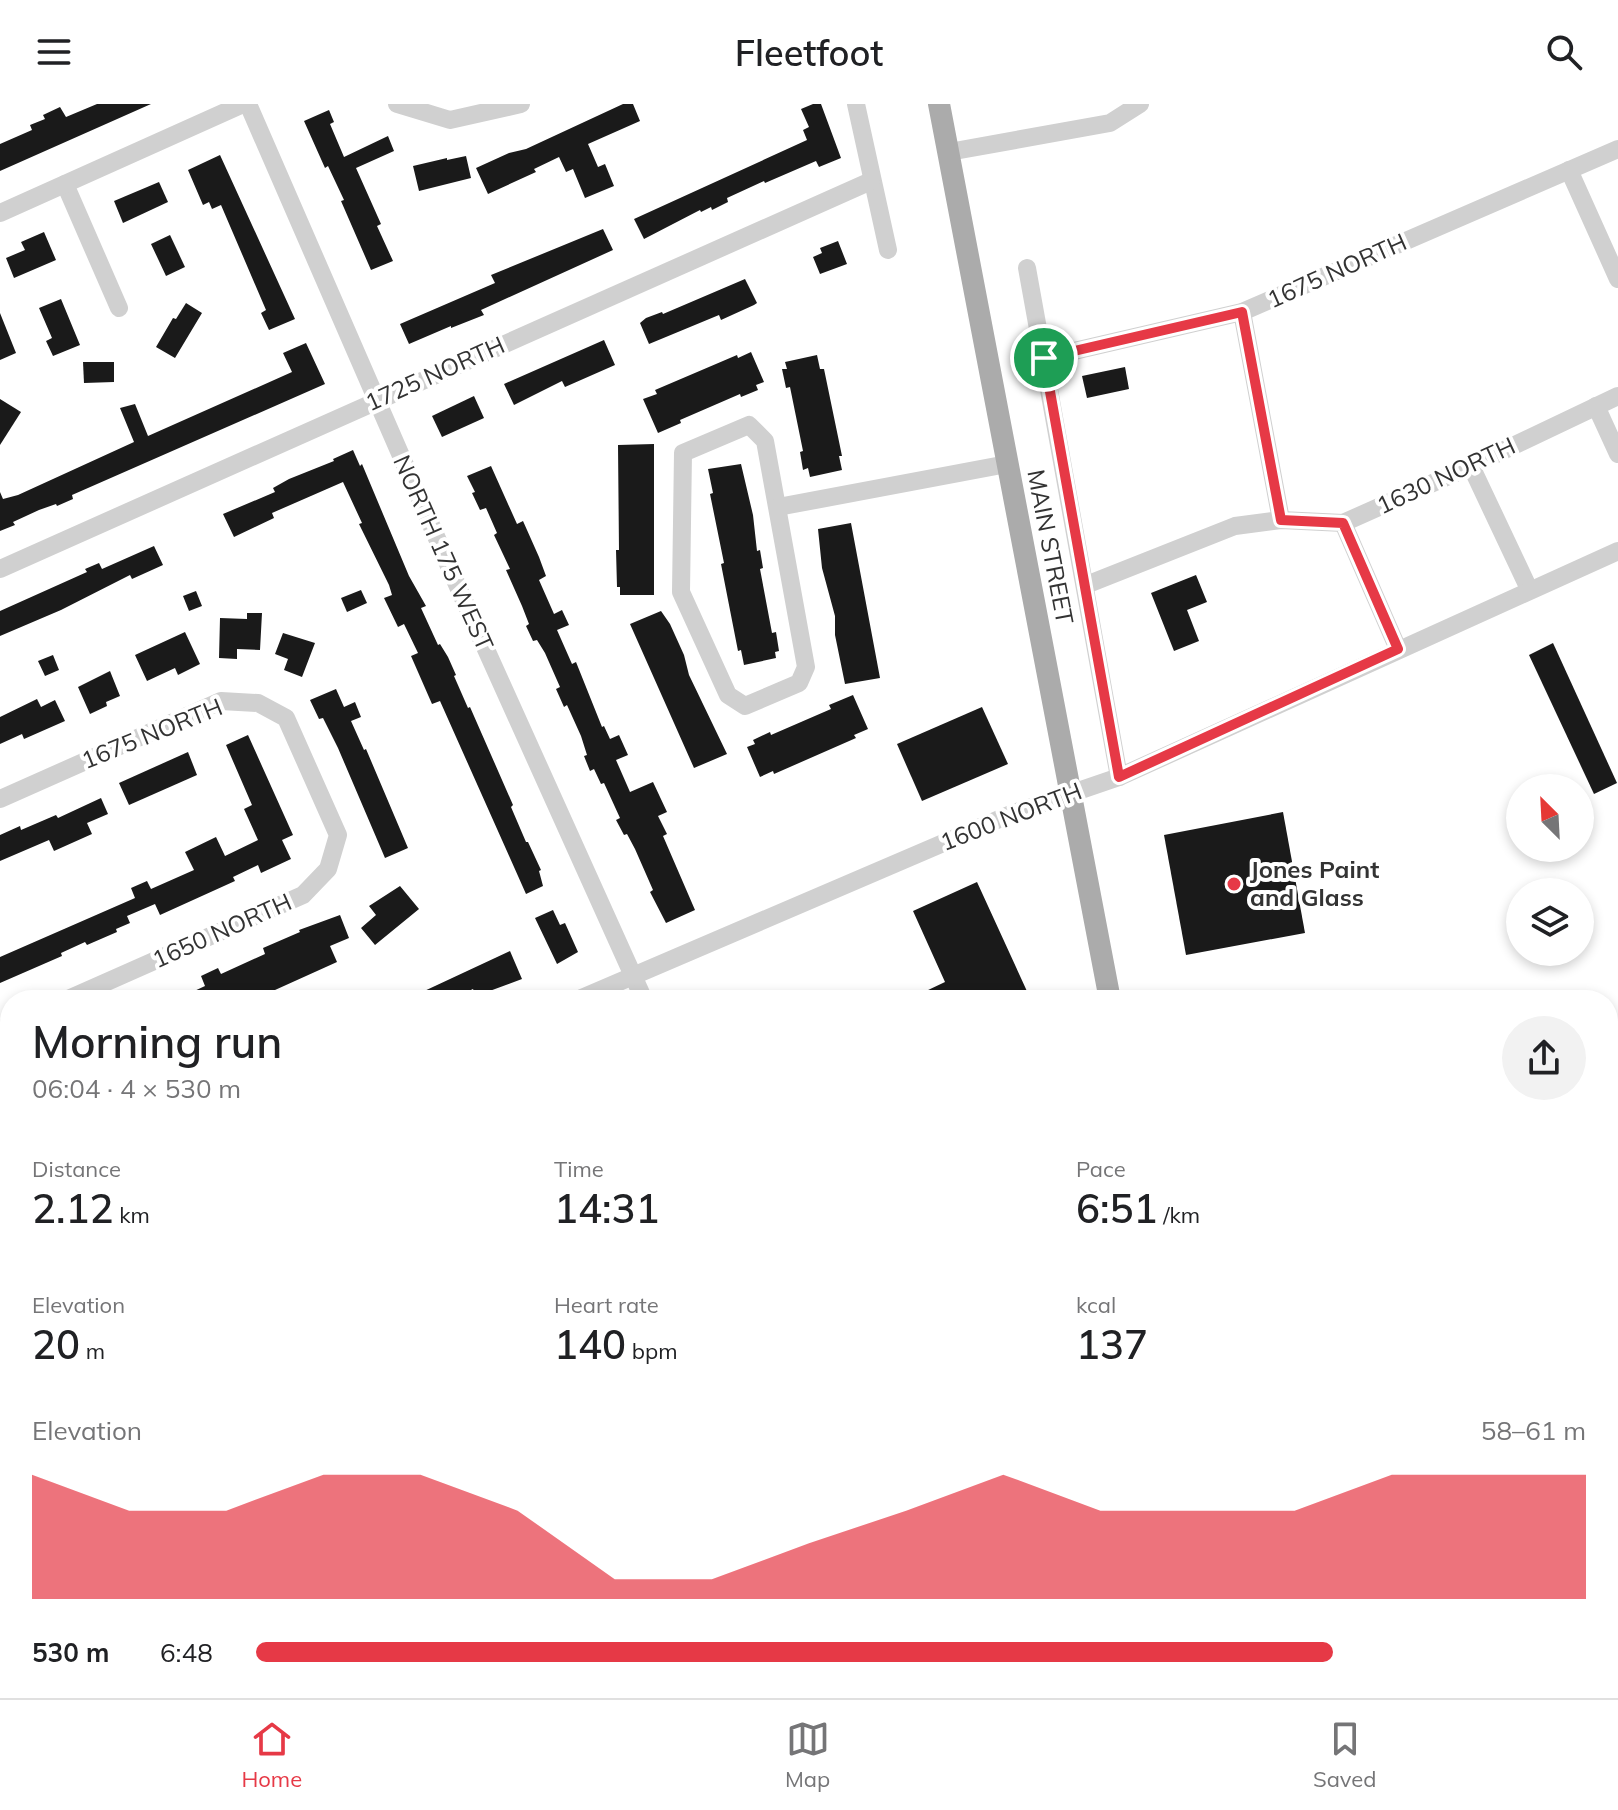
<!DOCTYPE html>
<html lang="en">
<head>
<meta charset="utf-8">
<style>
  :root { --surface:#fff; --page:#f2f2f2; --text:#202124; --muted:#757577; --line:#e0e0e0; --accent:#e63946 }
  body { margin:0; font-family:Mulish,sans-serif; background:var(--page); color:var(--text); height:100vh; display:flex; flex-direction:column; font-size:30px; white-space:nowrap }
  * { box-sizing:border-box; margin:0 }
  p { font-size:26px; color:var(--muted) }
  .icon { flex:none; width:44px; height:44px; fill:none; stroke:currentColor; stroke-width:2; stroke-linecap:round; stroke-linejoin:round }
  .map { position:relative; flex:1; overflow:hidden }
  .sheet { position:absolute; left:0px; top:886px; width:1618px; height:708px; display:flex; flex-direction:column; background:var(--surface); border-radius:32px 32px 0 0; box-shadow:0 4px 12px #0003 }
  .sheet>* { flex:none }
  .needle { width:52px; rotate:336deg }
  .fabs { position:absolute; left:1506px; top:670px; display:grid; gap:16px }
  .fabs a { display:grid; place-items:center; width:88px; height:88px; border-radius:50%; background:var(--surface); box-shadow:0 4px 12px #0003; font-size:40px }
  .pin { position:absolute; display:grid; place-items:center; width:68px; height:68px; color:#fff; margin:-34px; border:4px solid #fff; border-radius:50%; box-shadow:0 2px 8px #0007 }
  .round { display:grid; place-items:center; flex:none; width:84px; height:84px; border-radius:42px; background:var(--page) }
  .head { display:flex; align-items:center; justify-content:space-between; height:136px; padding:0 32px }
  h1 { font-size:44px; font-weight:600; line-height:60px }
  .stats { display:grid; grid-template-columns:repeat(3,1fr); gap:12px; height:136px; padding:8px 32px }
  .stats div { display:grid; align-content:center }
  .stats b { font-size:40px; font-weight:600 }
  .stats small { font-size:22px; font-weight:400 }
  .stats p { font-size:22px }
  .chart { height:224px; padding:16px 32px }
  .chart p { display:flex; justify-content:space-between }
  .chart svg { width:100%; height:144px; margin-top:8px; fill:var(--accent); opacity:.7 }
  ul { padding:0 32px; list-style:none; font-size:26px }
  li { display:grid; grid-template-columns:128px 96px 1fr; align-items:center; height:60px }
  li i { height:20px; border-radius:10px; background:var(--accent) }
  header { display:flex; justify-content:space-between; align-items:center; height:104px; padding:0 32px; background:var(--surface); font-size:36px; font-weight:600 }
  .tab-bar { display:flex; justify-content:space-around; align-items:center; height:112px; border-top:2px solid var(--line); background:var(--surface); font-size:22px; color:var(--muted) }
  .tab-bar a { display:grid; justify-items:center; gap:4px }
  .tab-bar .on { color:var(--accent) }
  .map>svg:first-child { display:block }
  .building { fill:#1a1a1a }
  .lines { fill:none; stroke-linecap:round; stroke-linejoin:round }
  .minor { stroke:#d0d0d0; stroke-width:18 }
  .major { stroke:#ababab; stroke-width:22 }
  .route-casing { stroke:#fff; stroke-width:16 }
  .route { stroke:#e63946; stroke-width:10 }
  .poi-dot { fill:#e63946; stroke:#fff; stroke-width:3 }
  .labels { text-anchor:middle; stroke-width:8; stroke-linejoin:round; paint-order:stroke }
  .street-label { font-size:24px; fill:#333; stroke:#fff }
  .poi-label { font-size:24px; font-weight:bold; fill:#333; stroke:#fff; text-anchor:start }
</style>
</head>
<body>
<header><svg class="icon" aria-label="menu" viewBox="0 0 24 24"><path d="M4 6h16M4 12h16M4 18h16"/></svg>Fleetfoot<svg class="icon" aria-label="search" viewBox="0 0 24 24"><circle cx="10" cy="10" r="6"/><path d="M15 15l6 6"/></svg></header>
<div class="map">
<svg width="1618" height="1594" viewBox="0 0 1618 1594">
  <rect width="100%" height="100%" fill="#fff"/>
  <g class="building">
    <polygon points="97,0 151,0 0,67 0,40 32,26 30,21 45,15 43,11 60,3 66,13"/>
    <polygon points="623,0 633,0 640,17 588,40 598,63 605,60 614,82 585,94 573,65 566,68 559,53 534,65 536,68 488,90 476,64 509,49 526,45"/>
    <polygon points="813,0 821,0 841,54 819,63 816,57 765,79 764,77 727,94 728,98 712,106 711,103 701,108 700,106 644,135 634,115 807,36 803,26 809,23 801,5"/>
    <polygon points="329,6 334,18 330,20 344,53 388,32 394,47 356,64 381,120 377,122 393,157 371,166 341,97 344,96 328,62 325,64 304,17"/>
    <polygon points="220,51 295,215 269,226 261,209 266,206 221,101 212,105 209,98 203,101 188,66"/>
    <polygon points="466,52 471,74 419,87 413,62 447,54 447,56"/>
    <polygon points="159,78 168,98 123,119 114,97"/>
    <polygon points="603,125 613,146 481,206 484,211 451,224 451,222 409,240 400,220 495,179 491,171"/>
    <polygon points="44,128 56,156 14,174 6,154 25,146 21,138"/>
    <polygon points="170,131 185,163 166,172 151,140"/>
    <polygon points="838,137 847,160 820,170 813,153 822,149 820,144"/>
    <polygon points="745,175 757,199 754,201 721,216 719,211 649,240 640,219 646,214 662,208 663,210"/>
    <polygon points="61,195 80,241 53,252 46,237 52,234 39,204"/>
    <polygon points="186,199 202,209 175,254 156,243 173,214 176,215"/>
    <polygon points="0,209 16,249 0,256"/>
    <polygon points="604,236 615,261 565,283 562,277 514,301 504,280"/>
    <polygon points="306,239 325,280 72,391 73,395 57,402 56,400 39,406 13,418 15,421 0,427 0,388 3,395 18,391 134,338 120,304 135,300 148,332 292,268 283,249"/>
    <polygon points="751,248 764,278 756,281 758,286 741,293 740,290 680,316 681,319 658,329 643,295 657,290 655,286 737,251 738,254"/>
    <polygon points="817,251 820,265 824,265 842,352 839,352 842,366 810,373 808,364 803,366 800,348 803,347 790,283 786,284 782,265 787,265 785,258"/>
    <polygon points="83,258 114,258 114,278 84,279"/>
    <polygon points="1125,263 1129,285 1087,294 1082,272"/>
    <polygon points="474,292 484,314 442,333 432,312"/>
    <polygon points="0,295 21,308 0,341"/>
    <polygon points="654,340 654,491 620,491 620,483 617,483 616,446 619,446 618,341"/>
    <polygon points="353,346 360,362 362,360 409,472 426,502 421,504 438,541 440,540 448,553 456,571 454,572 468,604 470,603 513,701 511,703 526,738 528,738 541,766 539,767 543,782 526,790 440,597 432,600 411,552 418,549 404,520 398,523 384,494 392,491 389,481 359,420 362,419 343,378 272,409 274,414 234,433 223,410 275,388 273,384 289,375 334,357 333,355"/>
    <polygon points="741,360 753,411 757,447 760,446 763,464 760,465 772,529 776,528 779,547 775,548 776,554 744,561 741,546 738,547 721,460 724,459 710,390 713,389 708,365"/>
    <polygon points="491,362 517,420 523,417 539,453 546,472 539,476 554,510 562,506 569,521 557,526 572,560 576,558 602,623 604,622 610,635 619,631 628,651 616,656 630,688 653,678 667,708 658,712 667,730 663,732 695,806 666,819 650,788 653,786 635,745 627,730 624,731 616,716 620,714 604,679 601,680 594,665 590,667 584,652 587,651 581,632 567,601 564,603 556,585 560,583 545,549 537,536 533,537 526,522 529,520 522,502 506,466 510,465 494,431 497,429 486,404 480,406 472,389 475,388 467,372"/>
    <polygon points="851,419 880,574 845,580 835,531 835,512 822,464 818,425"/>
    <polygon points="154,442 163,461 132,475 130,471 61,506 0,532 0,507 87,468 85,465 99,459 102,465"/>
    <polygon points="1196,471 1207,498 1187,506 1199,537 1174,547 1151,489"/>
    <polygon points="361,486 367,499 347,508 341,494"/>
    <polygon points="196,487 202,502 189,507 183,492"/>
    <polygon points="661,507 670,520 684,551 689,571 727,650 694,664 630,520"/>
    <polygon points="247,509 262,509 260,546 237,545 237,555 219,554 220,514 247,515"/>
    <polygon points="185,528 200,560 178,571 175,564 147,577 135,551"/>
    <polygon points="283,529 315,539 302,573 284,566 288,555 275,550"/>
    <polygon points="1553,539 1617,679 1594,690 1529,551"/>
    <polygon points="53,551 59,566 45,572 38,557"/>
    <polygon points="110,567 120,592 106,598 107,602 90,610 78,583"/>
    <polygon points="336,585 344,603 355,598 361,613 351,617 364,646 366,645 408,744 385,754 338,644 323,614 319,615 310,596"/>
    <polygon points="853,591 868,625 854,631 856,634 774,670 773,667 760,673 747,643 755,640 753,636 770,628 771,631 831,605 829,601"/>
    <polygon points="37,595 41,603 55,596 65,617 24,635 22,630 0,640 0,613"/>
    <polygon points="982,603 1008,660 922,697 897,640"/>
    <polygon points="248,631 293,731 282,736 291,755 261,769 258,761 233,773 235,777 160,811 155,800 127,812 130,819 116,825 117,828 87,841 85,838 61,849 62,852 0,879 0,853 135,794 131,784 147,777 151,785 194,766 185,748 216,733 225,752 258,736 244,705 252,701 226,641"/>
    <polygon points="188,648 197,671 129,701 119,679"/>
    <polygon points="101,694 108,710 87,719 92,730 54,747 49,736 0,757 0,731 20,722 21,726 56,711 58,714"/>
    <polygon points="1283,708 1305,829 1186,851 1164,731"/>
    <polygon points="977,778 1031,896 907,896 945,878 913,807"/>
    <polygon points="400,782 419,805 375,841 361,824 376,811 369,802"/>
    <polygon points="553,806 560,821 565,819 578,848 557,860 535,814"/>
    <polygon points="340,811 349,834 330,842 337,858 253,896 175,896 205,882 201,872 218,864 221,870 265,850 263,844 300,828 299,826"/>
    <polygon points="510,847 522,875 476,892 473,885 450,896 405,896"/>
  </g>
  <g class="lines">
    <g class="minor">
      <polyline points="248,0 462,492 644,896"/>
      <polyline points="397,0 450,16 521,0"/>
      <polyline points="856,0 888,146"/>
      <polyline points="949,48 1110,19 1140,0"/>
      <polyline points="1569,66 1618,175"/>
      <polyline points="65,80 119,204"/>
      <polyline points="0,109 243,0"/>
      <polyline points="1027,164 1119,673"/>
      <polyline points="1242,208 1281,416"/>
      <polyline points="1044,254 1242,208 1618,45"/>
      <polyline points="1596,302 1618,350"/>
      <polygon points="749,321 765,337 806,563 799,579 745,602 728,591 681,488 683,349"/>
      <polyline points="1471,362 1529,485"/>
      <polyline points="778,403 1007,360"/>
      <polyline points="1343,419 1398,545"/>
      <polyline points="0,465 871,77"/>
      <polyline points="1086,481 1235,422 1281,416 1343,419 1471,362 1618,292"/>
      <polyline points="0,695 221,597 258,599 286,614 338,731 328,765 303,791 66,896"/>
      <polyline points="577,896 1011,710 1119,673 1618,447"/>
      <polyline points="0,925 10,921"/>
      <polyline points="0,1233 10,1229"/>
      <polyline points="0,1339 10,1359"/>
      <polyline points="0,1401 10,1396"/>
      <polyline points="1608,1442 1618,1439"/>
      <polyline points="1608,1554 1618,1551"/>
      <polyline points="0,1565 10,1560"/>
      <polyline points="115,1584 120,1594"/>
      <polyline points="751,1584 763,1594"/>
      <polyline points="1198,1584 1201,1594"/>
      <polyline points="1325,1584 1328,1594"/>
      <polyline points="232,1594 253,1584"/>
      <polyline points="712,1594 732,1585 742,1584"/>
      <polyline points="1246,1594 1270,1586"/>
      <polyline points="1524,1594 1526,1584"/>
    </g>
    <g class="major">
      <polyline points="939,0 1110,896"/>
      <polyline points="1269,1584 1272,1594"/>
    </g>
  </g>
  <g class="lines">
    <defs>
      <polygon id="route" points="1242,208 1281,416 1343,419 1398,545 1119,673 1044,254"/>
    </defs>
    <use href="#route" class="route-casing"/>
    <use href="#route" class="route"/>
  </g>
  <circle class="poi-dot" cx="1234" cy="780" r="8"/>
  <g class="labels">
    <g class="street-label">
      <text transform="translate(1337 167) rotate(-24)" y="8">1675 NORTH</text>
      <text transform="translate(435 270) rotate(-24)" y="8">1725 NORTH</text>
      <text transform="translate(1446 372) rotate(-25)" y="8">1630 NORTH</text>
      <text transform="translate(1050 443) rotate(79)" y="8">MAIN STREET</text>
      <text transform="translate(443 449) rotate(66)" y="8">NORTH 175 WEST</text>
      <text transform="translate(152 630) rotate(-22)" y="8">1675 NORTH</text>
      <text transform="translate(1011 713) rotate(-21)" y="8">1600 NORTH</text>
      <text transform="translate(222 827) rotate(-24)" y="8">1650 NORTH</text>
    </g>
    <g class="poi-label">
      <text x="1250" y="774">Jones Paint<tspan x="1250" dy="28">and Glass</tspan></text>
    </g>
  </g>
</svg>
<div class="fabs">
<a><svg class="needle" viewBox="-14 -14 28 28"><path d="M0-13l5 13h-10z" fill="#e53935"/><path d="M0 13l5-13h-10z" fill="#757577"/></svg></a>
<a><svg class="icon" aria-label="layers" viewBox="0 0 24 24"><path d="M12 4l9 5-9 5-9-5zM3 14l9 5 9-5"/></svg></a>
</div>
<div class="pin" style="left:1044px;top:254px;background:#1e9e55"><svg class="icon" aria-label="arrive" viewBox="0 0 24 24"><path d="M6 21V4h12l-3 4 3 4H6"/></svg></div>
<section class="sheet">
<div class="head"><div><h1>Morning run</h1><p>06:04 · 4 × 530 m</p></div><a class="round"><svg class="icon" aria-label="share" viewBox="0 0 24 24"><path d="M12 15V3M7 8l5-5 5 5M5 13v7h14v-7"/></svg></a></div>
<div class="stats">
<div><p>Distance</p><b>2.12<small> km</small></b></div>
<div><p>Time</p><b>14:31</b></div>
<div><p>Pace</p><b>6:51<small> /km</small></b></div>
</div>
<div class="stats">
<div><p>Elevation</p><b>20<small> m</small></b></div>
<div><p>Heart rate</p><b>140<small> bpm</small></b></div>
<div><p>kcal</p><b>137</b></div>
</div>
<div class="chart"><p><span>Elevation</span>58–61 m</p>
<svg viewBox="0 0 160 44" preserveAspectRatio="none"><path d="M0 44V6L10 17L20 17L30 6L40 6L50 17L60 38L70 38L80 27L90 17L100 6L110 17L120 17L130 17L140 6L150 6L160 6V44z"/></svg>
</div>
<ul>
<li><b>530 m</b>6:48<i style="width:81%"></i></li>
</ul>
</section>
</div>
<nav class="tab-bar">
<a class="on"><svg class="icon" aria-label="home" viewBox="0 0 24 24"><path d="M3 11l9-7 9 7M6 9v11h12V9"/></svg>Home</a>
<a><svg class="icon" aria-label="map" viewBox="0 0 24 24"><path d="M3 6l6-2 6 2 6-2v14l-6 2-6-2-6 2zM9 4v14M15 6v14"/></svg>Map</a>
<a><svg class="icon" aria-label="saved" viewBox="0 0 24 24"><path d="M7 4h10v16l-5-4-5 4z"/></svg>Saved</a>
</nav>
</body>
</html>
